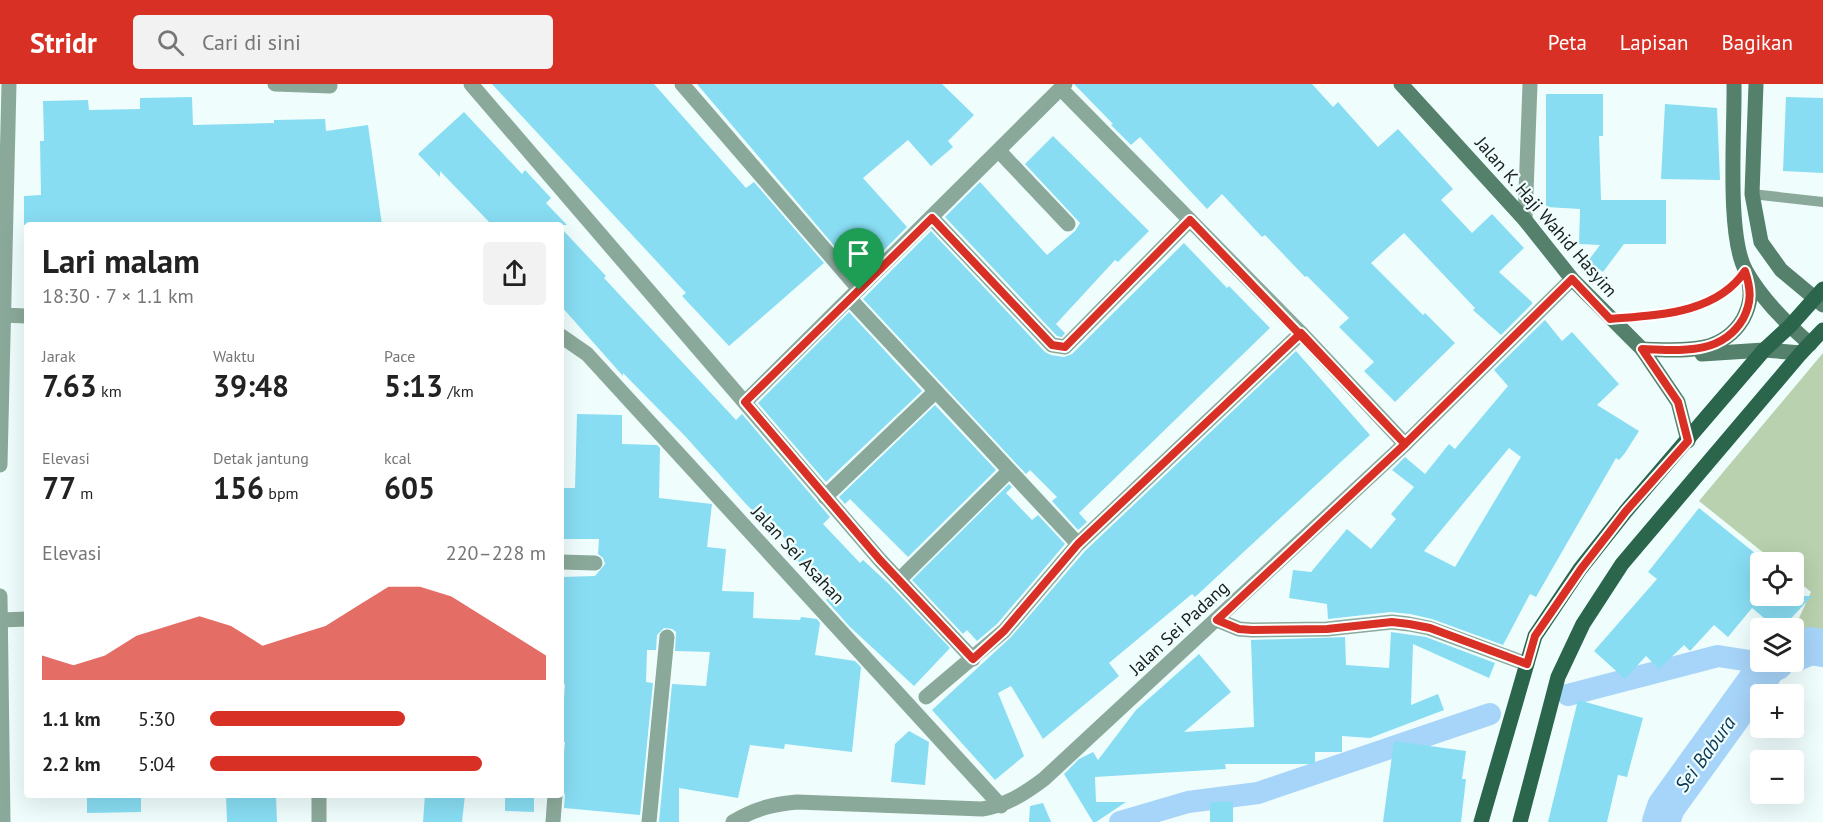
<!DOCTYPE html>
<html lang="id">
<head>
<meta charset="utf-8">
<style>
  :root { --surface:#fff; --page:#f2f2f2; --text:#222; --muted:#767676; --accent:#d93025 }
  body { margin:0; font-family:"PT Sans",sans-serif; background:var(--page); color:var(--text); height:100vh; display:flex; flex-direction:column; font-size:22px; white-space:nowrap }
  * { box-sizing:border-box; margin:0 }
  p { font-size:20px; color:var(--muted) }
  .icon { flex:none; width:33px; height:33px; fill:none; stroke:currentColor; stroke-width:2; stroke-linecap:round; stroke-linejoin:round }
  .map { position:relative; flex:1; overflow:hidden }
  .sheet { position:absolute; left:24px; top:138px; width:540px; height:576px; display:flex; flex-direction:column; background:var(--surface); border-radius:6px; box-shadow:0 6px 24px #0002 }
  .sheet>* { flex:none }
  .tools { position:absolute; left:1750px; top:468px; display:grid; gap:12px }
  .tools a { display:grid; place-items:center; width:54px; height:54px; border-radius:6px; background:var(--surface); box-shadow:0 6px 24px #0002; font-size:30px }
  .pin { position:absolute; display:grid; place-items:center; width:51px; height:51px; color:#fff; margin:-62px -26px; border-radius:50% 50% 50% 0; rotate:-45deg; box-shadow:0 0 6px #0007 }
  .pin .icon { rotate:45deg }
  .round { display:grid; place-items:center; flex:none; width:63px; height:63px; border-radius:6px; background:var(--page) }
  .overview { display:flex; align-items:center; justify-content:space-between; height:102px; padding:0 18px }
  h1 { font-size:33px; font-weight:800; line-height:45px }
  .figures { display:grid; grid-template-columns:repeat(3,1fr); gap:9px; height:102px; padding:6px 18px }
  .figures div { display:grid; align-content:center }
  .figures b { font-size:30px; font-weight:800 }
  .figures small { font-size:16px; font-weight:400 }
  .figures p { font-size:16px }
  .chart { height:168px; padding:12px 18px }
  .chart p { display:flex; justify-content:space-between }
  .chart svg { width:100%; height:108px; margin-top:6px; fill:var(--accent); opacity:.7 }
  ul { padding:0 18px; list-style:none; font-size:20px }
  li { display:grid; grid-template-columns:96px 72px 1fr; align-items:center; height:45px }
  li i { height:15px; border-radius:8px; background:var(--accent) }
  header { display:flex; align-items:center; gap:36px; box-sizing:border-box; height:84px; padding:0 30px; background:var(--accent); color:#fff }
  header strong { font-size:28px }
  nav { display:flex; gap:33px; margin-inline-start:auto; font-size:21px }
  .search { width:420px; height:54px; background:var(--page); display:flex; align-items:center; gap:15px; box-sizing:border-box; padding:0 21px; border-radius:6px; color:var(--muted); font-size:22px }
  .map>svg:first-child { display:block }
  .green { fill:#b9d1af }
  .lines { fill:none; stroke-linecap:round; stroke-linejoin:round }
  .canal { stroke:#a7d4f9; stroke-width:22 }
  .river { stroke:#a7d4f9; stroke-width:38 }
  .building { fill:#88ddf3; fill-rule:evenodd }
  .lane { stroke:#8ba99a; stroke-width:10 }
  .street { stroke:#8ba99a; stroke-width:15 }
  .secondary { stroke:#55816c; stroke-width:15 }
  .primary { stroke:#2a654c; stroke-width:15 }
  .route-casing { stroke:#fff; stroke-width:12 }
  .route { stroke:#d93025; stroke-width:8 }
  .labels { text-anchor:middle; stroke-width:4.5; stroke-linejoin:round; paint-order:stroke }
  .street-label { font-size:18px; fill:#171e1d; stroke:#effefd }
  .water-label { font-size:20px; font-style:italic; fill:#0b3855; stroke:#effefd }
</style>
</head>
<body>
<header>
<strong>Stridr</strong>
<div class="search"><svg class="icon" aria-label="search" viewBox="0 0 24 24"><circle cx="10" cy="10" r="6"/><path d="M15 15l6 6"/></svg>Cari di sini</div>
<nav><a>Peta</a><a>Lapisan</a><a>Bagikan</a></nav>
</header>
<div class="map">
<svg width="1823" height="738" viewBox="0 0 1823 738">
  <rect width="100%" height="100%" fill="#effefd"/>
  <polygon class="green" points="1823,269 1823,566 1810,562 1794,562 1794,545 1811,508 1794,494 1794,478 1775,478 1699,417"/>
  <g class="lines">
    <g class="canal">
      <polyline points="1568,611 1718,572 1769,580"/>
      <polyline points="1120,738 1188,718 1258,709 1490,630"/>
    </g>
    <g class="river">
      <polyline points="1794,569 1810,562 1823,564"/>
      <polyline points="1661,738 1666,723 1769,580 1775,578"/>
    </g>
  </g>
  <g class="building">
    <polygon points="492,0 654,0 746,104 754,98 824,179 729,262 682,212 686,209"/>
    <polygon points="697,0 942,0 974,31 948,57 953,63 931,82 908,56 863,94 907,143 859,191"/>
    <polygon points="1074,0 1312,0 1333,23 1338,18 1378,63 1398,45 1453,105 1441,116 1472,149 1492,130 1524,164 1499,188 1532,218 1532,220 1501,251 1473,226 1475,224 1404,149 1371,179 1423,231 1425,229 1455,259 1395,318 1364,287 1374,278 1339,243 1349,234 1307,192 1305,193 1265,151 1262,153 1222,110 1207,125 1140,53 1131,61 1111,41 1113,40"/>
    <polygon points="1546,10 1603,10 1603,52 1599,52 1601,116 1666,116 1666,160 1624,160 1603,188 1588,177 1600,161 1579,160 1580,125 1546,123"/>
    <polygon points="192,13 193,41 274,39 274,36 325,35 326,47 368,41 382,141 24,141 24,112 41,111 40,57 44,57 43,17 88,16 89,26 140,25 140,14"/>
    <polygon points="1786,13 1823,14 1823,89 1783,87"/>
    <polygon points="1665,20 1717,24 1720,96 1661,95"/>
    <polygon points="464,28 522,90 525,86 551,114 546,119 567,141 492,141 440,87 440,93 418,70"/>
    <polygon points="1053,52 1149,147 1118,178 1115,176 1056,240 1065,249 1062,253 1057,252 945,133 980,98 1047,171 1075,147 1080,139 1025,80"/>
    <polygon points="561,144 606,192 604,194 736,336 742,330 830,433 823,440 860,479 863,476 889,500 950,564 914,602 850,543 826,516 830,511 793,472 797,468 766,434 763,437 746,420 685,352 623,289 623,292 561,222"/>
    <polygon points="931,147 1045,268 1051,271 1064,273 1072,270 1184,159 1227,204 1229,202 1270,244 1079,429 1087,438 1078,446 1052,417 1057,413 1030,386 1026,390 863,215"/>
    <polygon points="849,228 922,307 826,398 758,319"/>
    <path d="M 1545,236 L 1562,257 L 1572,248 L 1619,300 L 1597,321 L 1639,347 L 1625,369 L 1619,376 L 1616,374 L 1536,513 L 1530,510 L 1503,561 L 1432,535 L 1410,530 L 1391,528 L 1328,535 L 1327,520 L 1289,514 L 1293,486 L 1311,488 L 1347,445 L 1371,465 L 1396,435 L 1391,430 L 1414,403 L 1392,386 L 1405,373 L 1425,390 L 1449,360 L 1455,365 L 1508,302 L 1494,286 ZM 1509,364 L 1521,373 L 1455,483 L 1424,467 Z"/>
    <polygon points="1296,267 1370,351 1195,513 1192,510 1109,579 1119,592 1043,655 1011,602 998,609 1024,672 995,696 932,626 1011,553 1085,467"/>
    <polygon points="935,321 996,386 908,473 850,415 845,420 839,413"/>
    <polygon points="577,330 622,331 622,360 657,361 660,364 659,414 712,420 707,463 726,465 722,507 754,508 753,534 800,536 801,533 817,535 820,539 815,571 855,577 861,583 852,668 785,660 784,665 750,661 738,714 679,704 679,738 659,738 672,600 706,602 710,568 675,567 676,548 672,545 664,544 657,551 656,566 647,566 646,598 653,599 640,731 564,724 565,711 561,703 565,658 561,658 565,600 561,600 561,493 595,492 605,480 603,474 598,470 599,455 561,455 561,404 575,404"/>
    <polygon points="1009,400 1012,403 1006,409 1032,436 1038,431 1065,460 997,540 977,557 967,546 963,550 912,496"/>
    <polygon points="1699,424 1761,474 1761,512 1812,512 1782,544 1776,544 1752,524 1728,553 1714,541 1690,567 1684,561 1659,585 1646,572 1625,595 1594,567 1657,495 1648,488"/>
    <polygon points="1391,548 1426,553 1495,579 1489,594 1413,560 1411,621 1438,610 1444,626 1370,654 1342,652 1342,668 1315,668 1315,680 1225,680 1226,685 1095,693 1096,718 1126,718 1096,738 1093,738 1064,690 1079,675 1093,668 1098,676 1136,626 1199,570 1231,608 1184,648 1254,643 1251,556 1345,553 1346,581 1389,584"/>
    <polygon points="1578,616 1643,634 1627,693 1618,691 1607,738 1548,738"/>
    <polygon points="909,647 929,658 925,701 891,698 895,660"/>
    <polygon points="1394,657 1466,667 1462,695 1466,695 1461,738 1383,738"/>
    <polygon points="87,711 141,711 141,728 87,729"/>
    <polygon points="226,711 276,711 277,738 227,738"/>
    <polygon points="425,711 465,711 462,738 423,738"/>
    <polygon points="505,711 534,711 534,728 505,727"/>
    <rect x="1210" y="718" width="23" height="20"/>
    <polygon points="1043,719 1051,738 1029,738 1030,722"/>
  </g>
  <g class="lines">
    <g class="lane">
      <polyline points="1752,110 1823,118"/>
      <path d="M 1610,235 C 1658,231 1716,230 1745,187"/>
    </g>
    <g class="street">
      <polyline points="275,0 330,2"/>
      <polyline points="471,0 880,476 973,575"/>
      <polyline points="682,0 859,205"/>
      <polyline points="1061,5 1301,249 1405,360"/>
      <polyline points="999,67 1068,140"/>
      <polyline points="932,134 1052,261 1065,263 1190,136"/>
      <polyline points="1525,136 1530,0"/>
      <polyline points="850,215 1078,460"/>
      <polyline points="0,231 27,232"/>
      <polyline points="561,252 587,270 1001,722"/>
      <polyline points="745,318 1065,0"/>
      <polyline points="0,381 9,0"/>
      <polyline points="825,413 935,308"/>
      <polyline points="561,478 595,479"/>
      <polyline points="900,495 1008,388"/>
      <polyline points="0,512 3,738"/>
      <polyline points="1,536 27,535"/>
      <polyline points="1217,536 1239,545 1252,546 1327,545 1392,538 1409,540 1429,544 1527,580"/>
      <polyline points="926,613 1004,547 1078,460 1301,249"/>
      <polyline points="319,711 319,738"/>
      <polyline points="553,738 555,711"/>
      <polyline points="649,738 667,553"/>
      <path d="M 733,738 C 754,725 773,720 797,718 L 982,725 C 1007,721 1024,710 1044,695 L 1405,360 L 1572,195"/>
    </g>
    <g class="secondary">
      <polyline points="1401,0 1525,136 1572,195 1642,265 1678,318 1688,357"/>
      <path d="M 1734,0 C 1735,44 1726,152 1746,187 C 1761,214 1787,240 1810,260"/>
      <polyline points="1756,0 1752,110 1761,158 1781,186 1823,221"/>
      <path d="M 1642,265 C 1680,266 1721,272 1743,235 C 1751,220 1752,208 1747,191"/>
      <polyline points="1702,270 1764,266 1801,269"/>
    </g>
    <g class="primary">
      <polyline points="1481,738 1535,552 1580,485 1626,427 1764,266 1790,242 1823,205"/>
      <polyline points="1520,738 1558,593 1583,540 1622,480 1801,269 1823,246"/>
    </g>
  </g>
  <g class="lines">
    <defs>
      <path id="route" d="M 859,206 L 745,318 L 880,476 L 973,575 L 1004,547 L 1078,460 L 1301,249 L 1405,360 L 1217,536 L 1239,545 L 1252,546 L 1327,545 L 1392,538 L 1409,540 L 1430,544 L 1527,580 L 1535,552 L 1581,485 L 1626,427 L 1688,357 L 1678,318 L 1642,265 C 1680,266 1721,272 1743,235 C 1752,218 1751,205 1745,187 C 1716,230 1658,231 1610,235 L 1572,195 L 1405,360 L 1190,136 L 1065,263 L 1052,261 L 932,134 L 859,206"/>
    </defs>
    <use href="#route" class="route-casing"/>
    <use href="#route" class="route"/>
  </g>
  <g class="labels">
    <g class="street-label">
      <text transform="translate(1546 133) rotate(49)" y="6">Jalan K. Haji Wahid Hasyim</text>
      <text transform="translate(798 471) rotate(47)" y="6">Jalan Sei Asahan</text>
      <text transform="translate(1179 544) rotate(-43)" y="6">Jalan Sei Padang</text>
    </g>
    <g class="water-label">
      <text transform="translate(1705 670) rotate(-54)" y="7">Sei Babura</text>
    </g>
  </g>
</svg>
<div class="tools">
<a><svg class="icon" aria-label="locate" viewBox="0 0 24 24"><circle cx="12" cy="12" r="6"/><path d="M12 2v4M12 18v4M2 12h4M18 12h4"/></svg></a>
<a><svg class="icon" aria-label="layers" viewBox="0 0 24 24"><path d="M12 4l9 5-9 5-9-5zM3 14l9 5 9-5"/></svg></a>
<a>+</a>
<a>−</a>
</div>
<div class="pin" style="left:859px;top:206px;background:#1e9e55"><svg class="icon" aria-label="arrive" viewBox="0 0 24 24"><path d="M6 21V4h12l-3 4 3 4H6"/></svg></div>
<section class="sheet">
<div class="overview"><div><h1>Lari malam</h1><p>18:30 · 7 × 1.1 km</p></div><a class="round"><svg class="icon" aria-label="share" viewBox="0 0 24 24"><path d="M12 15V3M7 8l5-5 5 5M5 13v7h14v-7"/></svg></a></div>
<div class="figures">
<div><p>Jarak</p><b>7.63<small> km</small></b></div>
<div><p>Waktu</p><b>39:48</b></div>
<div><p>Pace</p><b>5:13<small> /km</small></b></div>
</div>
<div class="figures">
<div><p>Elevasi</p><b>77<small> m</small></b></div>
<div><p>Detak jantung</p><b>156<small> bpm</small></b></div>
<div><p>kcal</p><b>605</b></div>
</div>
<div class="chart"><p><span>Elevasi</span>220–228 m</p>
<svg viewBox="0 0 160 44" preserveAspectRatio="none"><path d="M0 44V34L10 38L20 34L30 26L40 22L50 18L60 22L70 30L80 26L90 22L100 14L110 6L120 6L130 10L140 18L150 26L160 34V44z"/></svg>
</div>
<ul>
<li><b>1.1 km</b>5:30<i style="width:58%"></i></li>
<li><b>2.2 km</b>5:04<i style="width:81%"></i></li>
</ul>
</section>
</div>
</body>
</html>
